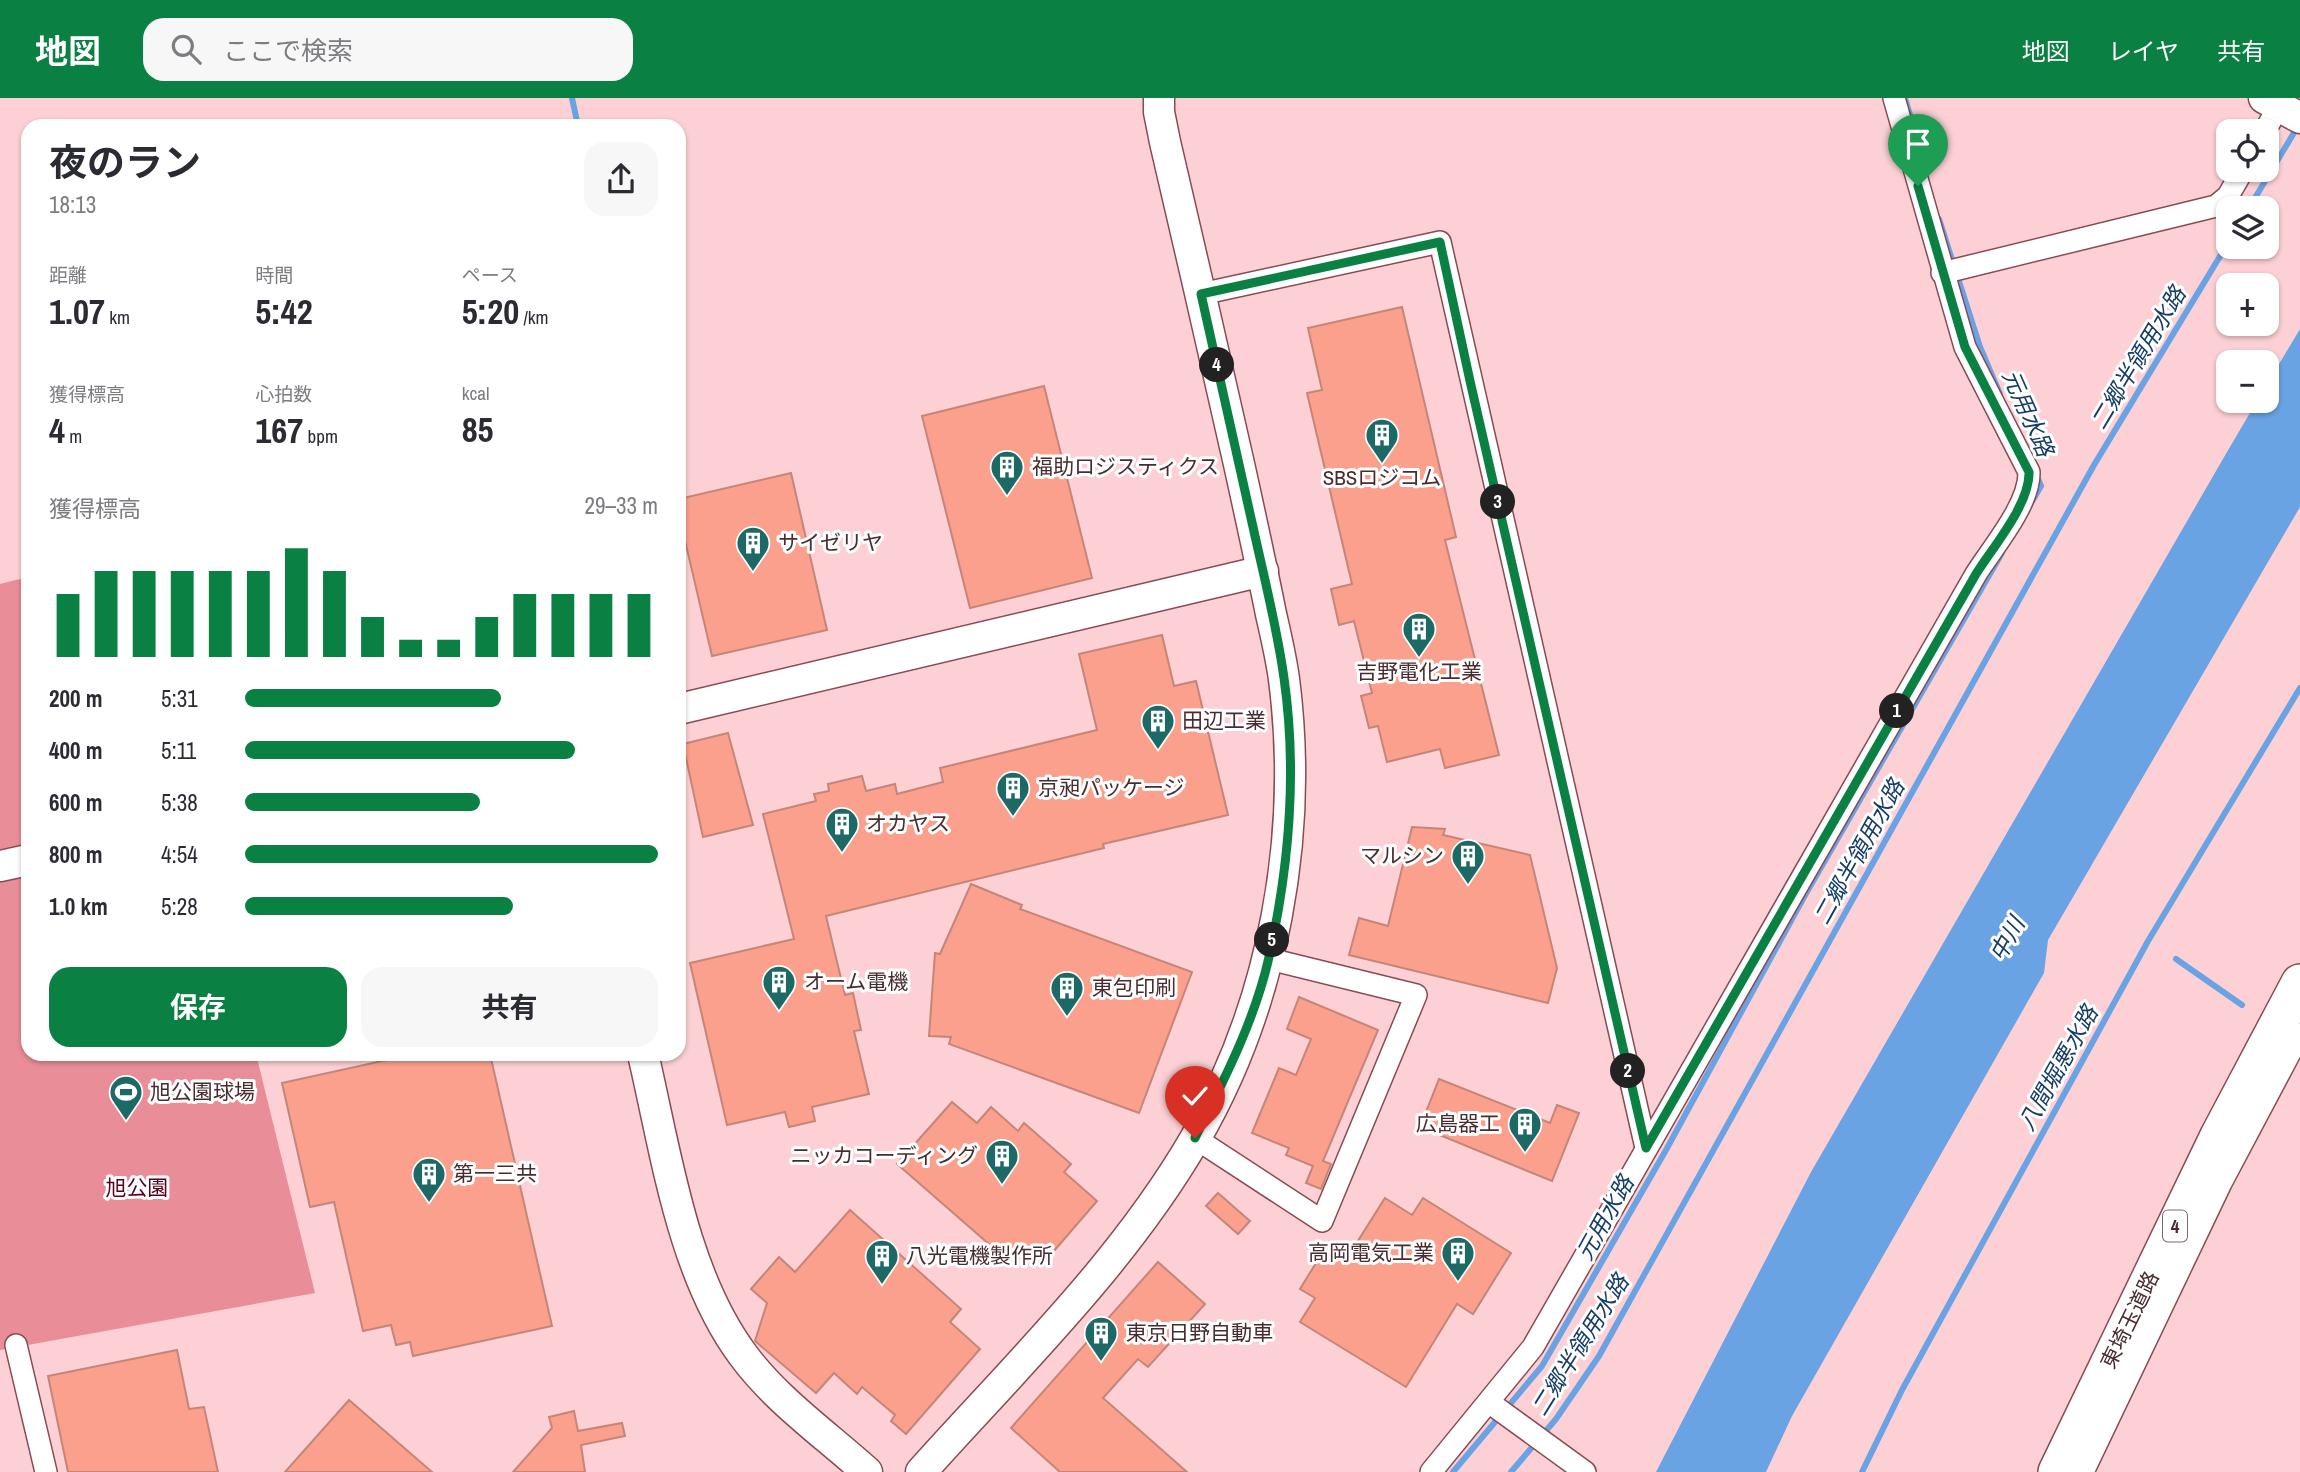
<!DOCTYPE html>
<html lang="ja">
<head>
<meta charset="utf-8">
<style>
  :root { --surface:#fff; --page:#f7f7f7; --text:#2b2b33; --muted:#7c7c81; --accent:#0b8043 }
  body { margin:0; font-family:"Archivo Narrow","Noto Sans JP",sans-serif; background:var(--page); color:var(--text); height:100vh; display:flex; flex-direction:column; font-size:26px; white-space:nowrap }
  * { box-sizing:border-box; margin:0 }
  p { font-size:23px; color:var(--muted) }
  .icon { flex:none; width:38px; height:38px; fill:none; stroke:currentColor; stroke-width:2; stroke-linecap:round; stroke-linejoin:round }
  .map { position:relative; flex:1; overflow:hidden }
  .side { position:absolute; left:21px; top:21px; width:665px; height:942px; display:flex; flex-direction:column; background:var(--surface); border-radius:21px; box-shadow:0 2px 5px #0004 }
  .side>* { flex:none }
  .controls { position:absolute; left:2216px; top:21px; display:grid; gap:14px }
  .controls a { display:grid; place-items:center; width:63px; height:63px; border-radius:14px; background:var(--surface); box-shadow:0 2px 5px #0004; font-size:35px }
  .pin { position:absolute; display:grid; place-items:center; width:60px; height:60px; color:#fff; margin:-72px -30px; border-radius:50% 50% 50% 0; rotate:-45deg; box-shadow:0 0 7px #0007 }
  .pin .icon { rotate:45deg }
  .km { position:absolute; width:35px; height:35px; margin:-18px; border-radius:50%; background:#222; color:#fff; font-size:19px; line-height:35px; text-align:center }
  .round { display:grid; place-items:center; flex:none; width:74px; height:74px; border-radius:21px; background:var(--page) }
  .head { display:flex; align-items:center; justify-content:space-between; height:119px; padding:0 28px }
  h1 { font-size:38px; font-weight:700; line-height:52px }
  .metrics { display:grid; grid-template-columns:repeat(3,1fr); gap:10px; height:119px; padding:7px 28px }
  .metrics div { display:grid; align-content:center }
  .metrics b { font-size:35px; font-weight:700 }
  .metrics small { font-size:19px; font-weight:400 }
  .metrics p { font-size:19px }
  .chart { height:196px; padding:14px 28px }
  .chart p { display:flex; justify-content:space-between }
  .chart svg { width:100%; height:126px; margin-top:7px; stroke:var(--accent); stroke-width:6 }
  .primary-button { display:flex; gap:14px; margin-top:auto; padding:14px 28px }
  .primary-button a { flex:1; height:80px; border-radius:21px; background:var(--accent); color:#fff; font-size:28px; font-weight:700; line-height:80px; text-align:center }
  .primary-button a+a { background:var(--page); color:var(--text) }
  ul { padding:0 28px; list-style:none; font-size:23px }
  li { display:grid; grid-template-columns:112px 84px 1fr; align-items:center; height:52px }
  li i { height:18px; border-radius:9px; background:var(--accent) }
  header { display:flex; align-items:center; gap:42px; box-sizing:border-box; height:98px; padding:0 35px; background:var(--accent); color:#fff }
  header strong { font-size:33px }
  nav { display:flex; gap:38px; margin-inline-start:auto; font-size:24px }
  .search { width:490px; height:63px; background:var(--page); display:flex; align-items:center; gap:18px; box-sizing:border-box; padding:0 24px; border-radius:21px; color:var(--muted); font-size:26px }
  .map>svg:first-child { display:block }
  .green { fill:#e98e99 }
  .water { fill:#6aa3e3 }
  .lines { fill:none; stroke-linecap:round; stroke-linejoin:round }
  .stream { stroke:#6aa3e3; stroke-width:6 }
  .building { fill:#fba08d; stroke:#c58578; stroke-width:2 }
  .street-casing { stroke:#884b53; stroke-width:24 }
  .secondary-casing { stroke:#884b53; stroke-width:33 }
  .highway-casing { stroke:#884b53; stroke-width:40 }
  .street { stroke:#fff; stroke-width:21 }
  .secondary { stroke:#fff; stroke-width:30 }
  .highway { stroke:#fff; stroke-width:37 }
  .route-casing { stroke:#fff; stroke-width:14 }
  .route { stroke:#0b8043; stroke-width:9 }
  .labels { text-anchor:middle; stroke-width:6; stroke-linejoin:round; paint-order:stroke }
  .shield { fill:#fefefe; stroke:#7f6b6d; stroke-width:2 }
  .shield-label { font-size:19px; font-weight:bold; fill:#482c2f }
  .poi-label { font-size:21px; fill:#482c2f; stroke:#fefefe; text-anchor:start }
  .park-label { font-size:21px; fill:#56021c; stroke:#fefefe }
  .street-label { font-size:21px; fill:#482c2f; stroke:#fefefe }
  .water-label { font-size:23px; font-style:italic; fill:#153d67; stroke:#fefefe }
</style>
</head>
<body>
<header>
<strong>地図</strong>
<div class="search"><svg class="icon" aria-label="search" viewBox="0 0 24 24"><circle cx="10" cy="10" r="6"/><path d="M15 15l6 6"/></svg>ここで検索</div>
<nav><a>地図</a><a>レイヤ</a><a>共有</a></nav>
</header>
<div class="map">
<svg width="2300" height="1374" viewBox="0 0 2300 1374">
  <rect width="100%" height="100%" fill="#fcd0d4"/>
  <g class="green">
    <polygon points="28,479 28,751 0,758 0,486"/>
    <polygon points="28,776 28,956 256,956 315,1195 0,1252 0,782"/>
  </g>
  <polygon class="water" points="2300,231 2300,409 2048,842 2044,875 1792,1318 1766,1374 1656,1374 1811,1074 2227,354 2257,303 2266,303 2266,288"/>
  <g class="lines">
    <g class="stream">
      <polyline points="572,0 578,28"/>
      <polyline points="1905,0 1910,17"/>
      <polyline points="2249,110 2298,28"/>
      <polyline points="1939,121 1980,249 2000,296"/>
      <polyline points="2030,407 2041,388 2036,376"/>
      <polyline points="2176,861 2242,907"/>
      <polyline points="1453,1374 1542,1268 1666,1052 1804,799 2002,455"/>
      <polyline points="1511,1374 1556,1321 1599,1258 2094,367 2228,145"/>
      <polyline points="1862,1374 1902,1292 2148,843 2300,590"/>
    </g>
  </g>
  <g class="building">
    <polygon points="1402,209 1456,439 1445,442 1499,657 1445,670 1440,651 1387,664 1378,628 1369,630 1361,598 1372,595 1354,523 1339,527 1331,491 1352,486 1307,295 1322,292 1308,230"/>
    <polygon points="1044,288 1092,480 970,510 922,318"/>
    <polygon points="791,375 827,532 712,558 679,417 679,401"/>
    <polygon points="1162,537 1174,588 1196,583 1228,717 1103,746 1104,750 826,818 845,897 853,895 861,932 854,933 869,996 812,1009 815,1023 789,1029 785,1014 727,1027 690,865 794,841 763,716 816,703 814,696 829,693 828,686 862,678 866,693 895,686 897,696 943,684 940,670 1097,632 1079,556"/>
    <polygon points="728,635 753,727 703,739 683,646"/>
    <polygon points="1412,729 1445,731 1443,737 1530,757 1557,870 1548,905 1349,857 1359,820 1388,828"/>
    <polygon points="971,786 1022,807 1020,811 1192,874 1139,1015 949,946 951,939 929,938 935,855 940,856"/>
    <polygon points="1299,899 1378,932 1323,1063 1331,1066 1321,1091 1306,1085 1313,1068 1286,1057 1289,1050 1252,1035 1279,970 1296,977 1311,941 1287,931"/>
    <polygon points="414,956 490,956 552,1228 413,1258 410,1244 396,1247 391,1227 363,1233 334,1104 310,1109 282,985"/>
    <polygon points="1439,981 1550,1025 1557,1007 1579,1015 1552,1083 1420,1029"/>
    <polygon points="952,1004 977,1025 991,1009 1018,1033 1024,1025 1071,1066 1064,1074 1097,1103 1041,1168 1025,1154 1013,1167 897,1066"/>
    <polygon points="1218,1095 1250,1123 1238,1136 1206,1108"/>
    <polygon points="1385,1100 1412,1117 1423,1100 1511,1155 1473,1216 1457,1206 1406,1289 1300,1224 1315,1200 1300,1191 1329,1144 1349,1157"/>
    <polygon points="850,1112 961,1211 950,1224 980,1251 906,1336 891,1323 895,1317 862,1289 857,1296 834,1275 816,1295 755,1243 767,1205 751,1191 779,1159 795,1174"/>
    <polygon points="1158,1164 1205,1206 1148,1269 1138,1261 1103,1300 1187,1374 1060,1374 1011,1330"/>
    <polygon points="177,1252 189,1311 204,1309 218,1374 68,1374 48,1278"/>
    <polygon points="349,1302 432,1374 285,1374"/>
    <polygon points="574,1313 578,1333 622,1325 625,1338 581,1347 585,1374 513,1374 552,1330 549,1319"/>
  </g>
  <g class="lines">
    <defs>
      <g id="street">
        <polyline points="2265,33 2283,0"/>
        <polyline points="1942,175 2216,108 2228,98 2243,72"/>
        <polyline points="1201,196 1440,144 1646,1050"/>
        <polyline points="1195,1040 1322,1123 1416,897 1269,861"/>
        <polyline points="16,1247 46,1374"/>
        <polyline points="1490,1305 1585,1374"/>
        <path d="M 1431,1374 L 1533,1249 L 1976,476 C 1993,449 2030,406 2029,374 L 1965,249 L 1894,0"/>
        <polyline points="2083,1374 2221,1085 2300,936"/>
      </g>
      <g id="secondary">
        <polyline points="2264,0 2300,20"/>
        <polyline points="679,611 1263,473"/>
        <polyline points="0,768 28,762"/>
        <path d="M 643,956 C 666,1054 682,1175 743,1257 C 776,1302 826,1337 867,1374"/>
        <path d="M 921,1374 C 1016,1268 1123,1165 1195,1041 C 1274,905 1304,737 1284,581 C 1281,559 1276,538 1271,516 C 1261,466 1250,416 1239,366 C 1215,259 1190,151 1165,44 L 1159,14 L 1159,0"/>
      </g>
      <polyline id="highway" points="2057,1374 2219,1038 2300,885"/>
    </defs>
    <use href="#street" class="street-casing"/>
    <use href="#secondary" class="secondary-casing"/>
    <use href="#highway" class="highway-casing"/>
    <use href="#street" class="street"/>
    <use href="#secondary" class="secondary"/>
    <use href="#highway" class="highway"/>
  </g>
  <g class="lines">
    <defs>
      <path id="route" d="M 1195,1040 C 1224,982 1255,922 1269,859 C 1289,769 1297,671 1284,580 C 1277,529 1264,479 1253,429 C 1236,351 1218,274 1201,196 L 1440,144 L 1470,283 L 1646,1050 L 1976,476 C 1993,449 2030,406 2029,374 L 1965,249 L 1918,88"/>
    </defs>
    <use href="#route" class="route-casing"/>
    <use href="#route" class="route"/>
  </g>
  <defs>
    <symbol id="building-pin" viewBox="-11 -11 22 30"><path d="M0 17L-7.5 6A9.5 9.5 0 1 1 7.5 6Z" fill="#1c6966" stroke="#fefefe"/><path d="M-4-6H4V6H1V3H-1V6H-4ZM-2.5-4.3h1.7v1.8h-1.7ZM.8-4.3h1.7v1.8H.8ZM-2.5-1h1.7V.8h-1.7ZM.8-1h1.7V.8H.8Z" fill="#fff"/></symbol>
    <symbol id="stadium-pin" viewBox="-11 -11 22 30"><path d="M0 17L-7.5 6A9.5 9.5 0 1 1 7.5 6Z" fill="#1c6966" stroke="#fefefe"/><path d="M0-5a6.5 5 0 1 0 0 10a6.5 5 0 1 0 0-10ZM-3.5-1.8h7v3.6h-7Z" fill="#fff"/></symbol>
  </defs>
  <g fill-rule="evenodd">
    <use href="#building-pin" x="1363" y="318" width="38" height="52"/>
    <use href="#building-pin" x="988" y="350" width="38" height="52"/>
    <use href="#building-pin" x="734" y="426" width="38" height="52"/>
    <use href="#building-pin" x="1400" y="512" width="38" height="52"/>
    <use href="#building-pin" x="1139" y="604" width="38" height="52"/>
    <use href="#building-pin" x="994" y="671" width="38" height="52"/>
    <use href="#building-pin" x="823" y="707" width="38" height="52"/>
    <use href="#building-pin" x="1449" y="739" width="38" height="52"/>
    <use href="#building-pin" x="760" y="865" width="38" height="52"/>
    <use href="#building-pin" x="1048" y="871" width="38" height="52"/>
    <use href="#stadium-pin" x="107" y="975" width="38" height="52"/>
    <use href="#building-pin" x="1506" y="1007" width="38" height="52"/>
    <use href="#building-pin" x="983" y="1039" width="38" height="52"/>
    <use href="#building-pin" x="410" y="1057" width="38" height="52"/>
    <use href="#building-pin" x="1439" y="1136" width="38" height="52"/>
    <use href="#building-pin" x="863" y="1139" width="38" height="52"/>
    <use href="#building-pin" x="1082" y="1216" width="38" height="52"/>
  </g>
  <g class="labels">
    <rect class="shield" x="2163" y="1112.5" width="24" height="31" rx="5"/>
    <g class="shield-label">
      <text x="2175" y="1135">4</text>
    </g>
    <g class="poi-label">
      <text x="1032" y="376">福助ロジスティクス</text>
      <text x="1382" y="387" text-anchor="middle">SBSロジコム</text>
      <text x="778" y="452">サイゼリヤ</text>
      <text x="1419" y="581" text-anchor="middle">吉野電化工業</text>
      <text x="1182" y="630">田辺工業</text>
      <text x="1038" y="697">京昶パッケージ</text>
      <text x="866" y="733">オカヤス</text>
      <text x="1444" y="765" text-anchor="end">マルシン</text>
      <text x="804" y="891">オーム電機</text>
      <text x="1092" y="897">東包印刷</text>
      <text x="150" y="1001">旭公園球場</text>
      <text x="1500" y="1033" text-anchor="end">広島器工</text>
      <text x="978" y="1065" text-anchor="end">ニッカコーディング</text>
      <text x="453" y="1083">第一三共</text>
      <text x="1434" y="1162" text-anchor="end">高岡電気工業</text>
      <text x="906" y="1165">八光電機製作所</text>
      <text x="1126" y="1242">東京日野自動車</text>
    </g>
    <g class="park-label">
      <text x="137" y="1097">旭公園</text>
    </g>
    <g class="street-label">
      <text transform="translate(2130 1222) rotate(-64)" y="7">東埼玉道路</text>
    </g>
    <g class="water-label">
      <text transform="translate(2138 260) rotate(-59)" y="8">二郷半領用水路</text>
      <text transform="translate(2028 315) rotate(66)" y="8">元用水路</text>
      <text transform="translate(1859 754) rotate(-61)" y="8">二郷半領用水路</text>
      <text transform="translate(2007 841) rotate(-61)" y="8">中川</text>
      <text transform="translate(2058 970) rotate(-61)" y="8">八間堀悪水路</text>
      <text transform="translate(1605 1120) rotate(-61)" y="8">元用水路</text>
      <text transform="translate(1580 1247) rotate(-58)" y="8">二郷半領用水路</text>
    </g>
  </g>
</svg>
<div class="controls">
<a><svg class="icon" aria-label="locate" viewBox="0 0 24 24"><circle cx="12" cy="12" r="6"/><path d="M12 2v4M12 18v4M2 12h4M18 12h4"/></svg></a>
<a><svg class="icon" aria-label="layers" viewBox="0 0 24 24"><path d="M12 4l9 5-9 5-9-5zM3 14l9 5 9-5"/></svg></a>
<a>+</a>
<a>−</a>
</div>
<div class="pin" style="left:1918px;top:88px;background:#1e9e55"><svg class="icon" aria-label="arrive" viewBox="0 0 24 24"><path d="M6 21V4h12l-3 4 3 4H6"/></svg></div>
<div class="pin" style="left:1195px;top:1040px;background:#d93025"><svg class="icon" aria-label="check" viewBox="0 0 24 24"><path d="M5 12l5 5 9-10"/></svg></div>
<b class="km" style="left:1897px;top:613px">1</b>
<b class="km" style="left:1628px;top:973px">2</b>
<b class="km" style="left:1498px;top:404px">3</b>
<b class="km" style="left:1217px;top:267px">4</b>
<b class="km" style="left:1272px;top:842px">5</b>
<section class="side">
<div class="head"><div><h1>夜のラン</h1><p>18:13</p></div><a class="round"><svg class="icon" aria-label="share" viewBox="0 0 24 24"><path d="M12 15V3M7 8l5-5 5 5M5 13v7h14v-7"/></svg></a></div>
<div class="metrics">
<div><p>距離</p><b>1.07<small> km</small></b></div>
<div><p>時間</p><b>5:42</b></div>
<div><p>ペース</p><b>5:20<small> /km</small></b></div>
</div>
<div class="metrics">
<div><p>獲得標高</p><b>4<small> m</small></b></div>
<div><p>心拍数</p><b>167<small> bpm</small></b></div>
<div><p>kcal</p><b>85</b></div>
</div>
<div class="chart"><p><span>獲得標高</span>29–33 m</p>
<svg viewBox="0 0 160 44" preserveAspectRatio="none"><path d="M5 44V22M15 44V14M25 44V14M35 44V14M45 44V14M55 44V14M65 44V6M75 44V14M85 44V30M95 44V38M105 44V38M115 44V30M125 44V22M135 44V22M145 44V22M155 44V22"/></svg>
</div>
<ul>
<li><b>200 m</b>5:31<i style="width:62%"></i></li>
<li><b>400 m</b>5:11<i style="width:80%"></i></li>
<li><b>600 m</b>5:38<i style="width:57%"></i></li>
<li><b>800 m</b>4:54<i style="width:100%"></i></li>
<li><b>1.0 km</b>5:28<i style="width:65%"></i></li>
</ul>
<div class="primary-button"><a>保存</a><a>共有</a></div>
</section>
</div>
</body>
</html>
